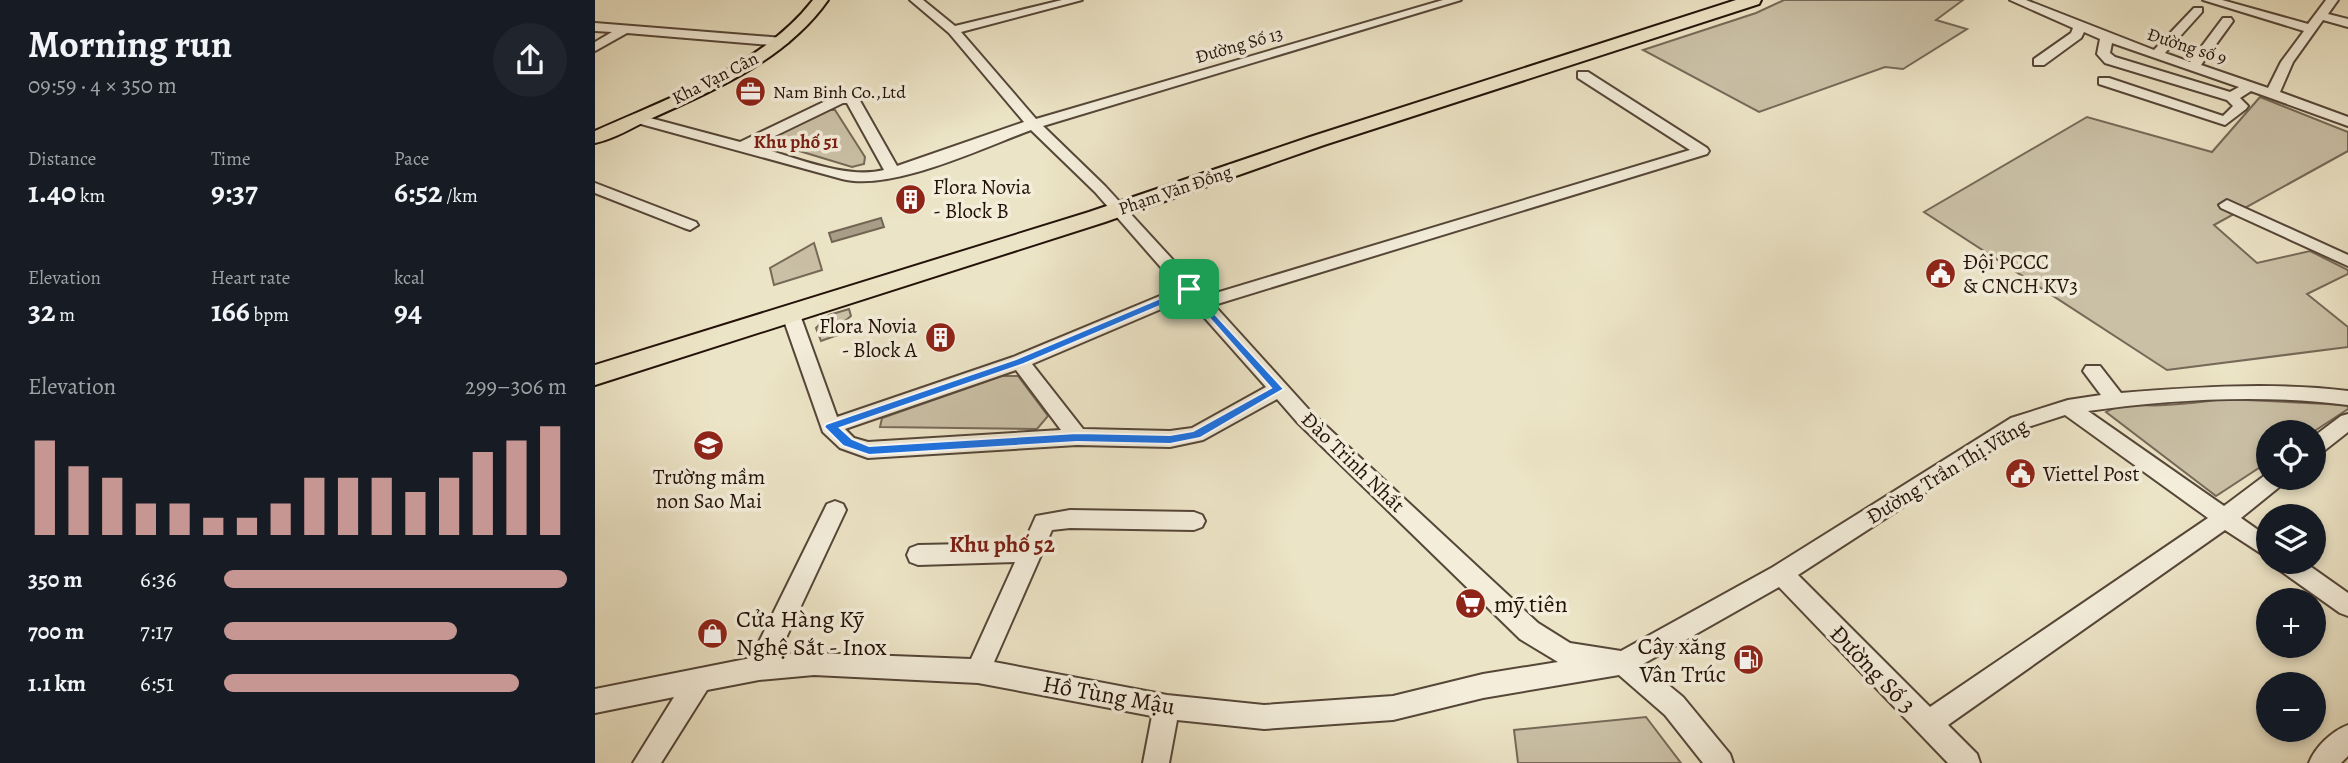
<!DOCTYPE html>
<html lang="en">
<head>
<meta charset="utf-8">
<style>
  :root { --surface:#171b24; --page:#20242c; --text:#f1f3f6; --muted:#9ea1a6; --accent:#c59692 }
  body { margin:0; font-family:Alegreya,serif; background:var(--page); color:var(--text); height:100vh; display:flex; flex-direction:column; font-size:26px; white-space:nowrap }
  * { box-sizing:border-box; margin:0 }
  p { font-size:23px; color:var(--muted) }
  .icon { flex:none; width:38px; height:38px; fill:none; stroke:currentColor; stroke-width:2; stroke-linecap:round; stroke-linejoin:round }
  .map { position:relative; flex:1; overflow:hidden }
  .side { display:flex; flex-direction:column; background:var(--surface); width:595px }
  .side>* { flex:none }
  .buttons { position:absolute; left:1661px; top:420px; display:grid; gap:14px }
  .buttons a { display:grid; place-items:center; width:70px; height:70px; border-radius:50%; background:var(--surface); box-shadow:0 4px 10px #0003; font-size:35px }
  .pin { position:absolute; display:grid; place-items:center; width:60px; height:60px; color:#fff; margin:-30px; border-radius:14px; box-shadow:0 4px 10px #0006 }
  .round { display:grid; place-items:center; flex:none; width:74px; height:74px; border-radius:37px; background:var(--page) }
  .headline { display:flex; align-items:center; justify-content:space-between; height:119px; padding:0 28px }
  h1 { font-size:38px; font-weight:700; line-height:52px }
  .stats { display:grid; grid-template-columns:repeat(3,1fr); gap:10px; height:119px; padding:7px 28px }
  .stats div { display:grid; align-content:center }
  .stats b { font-size:30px; font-weight:700 }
  .stats small { font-size:19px; font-weight:400 }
  .stats p { font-size:19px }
  .chart { height:196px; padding:14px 28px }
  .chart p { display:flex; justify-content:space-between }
  .chart svg { width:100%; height:126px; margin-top:7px; stroke:var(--accent); stroke-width:6 }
  ul { padding:0 28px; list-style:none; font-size:23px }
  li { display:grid; grid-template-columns:112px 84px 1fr; align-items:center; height:52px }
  li i { height:18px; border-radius:9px; background:var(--accent) }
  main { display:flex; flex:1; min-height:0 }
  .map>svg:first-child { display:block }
  .green { fill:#cac0a6; stroke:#766958; stroke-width:2 }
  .water { fill:#a89d86; stroke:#736554; stroke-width:2 }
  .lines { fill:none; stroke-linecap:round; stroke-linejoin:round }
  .minor-casing { stroke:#554638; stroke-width:4 }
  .major-casing { stroke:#231209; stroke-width:4 }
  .highway-casing { stroke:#231209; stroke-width:4 }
  .minor { fill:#f3edda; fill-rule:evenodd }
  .major { fill:#ece4c6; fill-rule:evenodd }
  .highway { fill:#ece4c6; fill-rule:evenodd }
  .route { fill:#1a73e8; stroke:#fff; stroke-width:2; fill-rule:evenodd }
  .labels { text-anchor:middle; stroke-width:7; stroke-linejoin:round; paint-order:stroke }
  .far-street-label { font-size:18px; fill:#231209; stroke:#f3edda }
  .far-poi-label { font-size:18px; fill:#231209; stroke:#f3edda; text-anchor:start }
  .far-neighbourhood-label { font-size:19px; font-weight:bold; fill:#7a1f14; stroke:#f3edda }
  .poi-label { font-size:21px; fill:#231209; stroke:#f3edda; text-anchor:start }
  .street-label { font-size:21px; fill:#231209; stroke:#f3edda }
  .neighbourhood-label { font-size:23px; font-weight:bold; fill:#7a1f14; stroke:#f3edda }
  .near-poi-label { font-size:24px; fill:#231209; stroke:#f3edda; text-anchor:start }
  .near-street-label { font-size:24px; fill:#231209; stroke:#f3edda }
</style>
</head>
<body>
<main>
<section class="side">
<div class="headline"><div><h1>Morning run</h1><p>09:59 · 4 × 350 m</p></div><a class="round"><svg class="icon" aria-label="share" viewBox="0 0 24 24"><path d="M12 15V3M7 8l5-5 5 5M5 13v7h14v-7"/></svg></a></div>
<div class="stats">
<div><p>Distance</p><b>1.40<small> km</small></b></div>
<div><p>Time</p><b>9:37</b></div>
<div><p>Pace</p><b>6:52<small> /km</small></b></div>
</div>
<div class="stats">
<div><p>Elevation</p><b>32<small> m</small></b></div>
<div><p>Heart rate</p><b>166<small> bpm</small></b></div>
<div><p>kcal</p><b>94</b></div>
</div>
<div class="chart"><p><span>Elevation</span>299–306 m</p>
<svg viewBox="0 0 160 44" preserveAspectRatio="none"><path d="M5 44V11M15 44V20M25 44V24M35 44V33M45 44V33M55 44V38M65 44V38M75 44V33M85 44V24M95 44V24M105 44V24M115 44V29M125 44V24M135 44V15M145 44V11M155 44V6"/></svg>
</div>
<ul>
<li><b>350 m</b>6:36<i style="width:100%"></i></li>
<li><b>700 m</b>7:17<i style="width:68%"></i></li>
<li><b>1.1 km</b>6:51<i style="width:86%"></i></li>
</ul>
</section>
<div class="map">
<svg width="1753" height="763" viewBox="0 0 1753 763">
  <rect width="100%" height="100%" fill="#ece4c6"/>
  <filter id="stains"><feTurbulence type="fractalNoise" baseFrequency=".00286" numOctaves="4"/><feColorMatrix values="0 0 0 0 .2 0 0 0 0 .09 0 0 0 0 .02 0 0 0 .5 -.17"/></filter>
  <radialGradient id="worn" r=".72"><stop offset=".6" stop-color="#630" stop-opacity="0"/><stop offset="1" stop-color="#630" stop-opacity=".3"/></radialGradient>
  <g class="green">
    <polygon points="1189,0 1368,0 1341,20 1372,29 1308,69 1290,67 1164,112 1048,50 1161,13"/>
    <polygon points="1665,97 1753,132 1753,151 1619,225 1662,263 1715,251 1753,270 1753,274 1712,294 1753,327 1753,347 1572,370 1329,212 1492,117 1617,152"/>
    <polygon points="230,110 240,110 270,157 269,164 257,167 178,143 175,140 181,135"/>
    <polygon points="219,243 227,270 179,285 175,268"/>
    <polygon points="254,309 256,316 250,321 251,332 226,341 221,328 234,315"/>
    <polygon points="407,376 423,376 453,416 442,429 285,427 287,418"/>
    <path d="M 1631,399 L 1753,405 L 1753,409 L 1718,432 L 1673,432 L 1673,462 L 1621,496 L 1511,412 C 1528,401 1551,407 1570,405 C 1591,404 1611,401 1631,399 Z"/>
    <polygon points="1051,717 1086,763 923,763 919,730"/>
  </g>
  <polygon class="water" points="286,218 289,227 237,242 234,233"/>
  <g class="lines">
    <defs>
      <g id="minor">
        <path d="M 315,0 L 328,0 L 360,26 L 467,0 L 487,0 L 366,32 L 441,119 L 848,0 L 866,0 L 448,126 L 510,186 L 611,296 L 1095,150 L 983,78 L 983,72 L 993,72 L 1112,148 L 1114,151 L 1112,154 L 619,305 L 716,412 L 943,623 L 975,643 L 1026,651 L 1178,567 L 1416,418 L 1473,400 L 1506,395 L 1488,371 L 1491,366 L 1505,366 L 1526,393 C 1601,387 1678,382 1753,391 L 1753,405 C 1669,394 1577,399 1493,411 L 1629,506 L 1673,473 L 1673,478 L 1691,478 L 1688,484 L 1646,518 L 1673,537 L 1673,558 L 1630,530 L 1353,725 L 1382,754 L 1385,763 L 1353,763 L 1184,587 L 1048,664 L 1088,697 L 1135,754 L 1138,763 L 1108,763 L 1070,715 L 1024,675 L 888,698 L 798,720 L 669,729 L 582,720 L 574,763 L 548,763 L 557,716 L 383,683 L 219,675 L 164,680 L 112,690 L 66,763 L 38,763 L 79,697 L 0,713 L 0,689 L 156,658 L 232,504 L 240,501 L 248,504 L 251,510 L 183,655 L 219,653 L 376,659 L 420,562 L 323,565 L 315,562 L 312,555 L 315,548 L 323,545 L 429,543 L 441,516 L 475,510 L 599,512 L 607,515 L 610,521 L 607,527 L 599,530 L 475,528 L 457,530 L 399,662 L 572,695 L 669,705 L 798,696 L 888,674 L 963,662 L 925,639 L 702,422 L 682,399 L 608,440 L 575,447 L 482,445 L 273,458 L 245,448 L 228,432 L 186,312 L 189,308 L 201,308 L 204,312 L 242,417 L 418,357 L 584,288 L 500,192 L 436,130 C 387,148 296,192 247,179 L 35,121 L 33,118 L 40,114 L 145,142 L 241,96 L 257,95 L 264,99 L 302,166 L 429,122 L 354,33 ZM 248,103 L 252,103 L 289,170 C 251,180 197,156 159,146 ZM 592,298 L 671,387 L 597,428 L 575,431 L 488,429 L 437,364 ZM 421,370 L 466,430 L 273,442 L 259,438 L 250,429 ZM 1470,415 L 1613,518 L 1335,707 L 1203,575 L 1430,428 Z"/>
        <path d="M 1415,0 L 1431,0 L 1559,50 L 1599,8 L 1607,8 L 1607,12 L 1570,53 L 1595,62 L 1628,18 L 1636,18 L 1638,21 L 1606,65 L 1673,88 L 1686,62 L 1709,31 L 1608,0 L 1627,0 L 1713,24 L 1731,0 L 1743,0 L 1733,14 L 1753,19 L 1753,27 L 1728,20 L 1698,62 L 1685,92 L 1753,117 L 1753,126 L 1656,91 L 1645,98 L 1653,106 L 1651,109 L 1630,125 L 1504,84 L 1504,78 L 1514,78 L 1628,116 L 1638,106 L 1632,100 L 1510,63 L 1502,54 L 1505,39 L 1489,32 L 1486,38 L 1449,65 L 1439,65 L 1439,59 L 1476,33 L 1478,28 ZM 1517,43 L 1644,87 L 1635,92 L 1520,57 L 1515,53 Z"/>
        <polygon points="0,23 188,38 194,42 188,46 32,33 0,51 0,42 17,32 0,31"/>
        <polygon points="0,183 101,222 103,225 95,230 89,228 0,193"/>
        <polygon points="1632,200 1753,255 1753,266 1626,208 1624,205"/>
        <polygon points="1753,414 1753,432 1725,454 1718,456 1718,437 1746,416"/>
        <polygon points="1680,562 1709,562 1753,593 1753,616 1745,613 1683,569"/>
        <path d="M 1753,725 L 1753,756 L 1746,763 L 1714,763 C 1720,747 1737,731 1753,725 Z"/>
      </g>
      <path id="major" d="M 218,0 L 233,0 C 191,60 119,90 55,119 C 37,128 19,139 0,143 L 0,131 C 75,97 166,67 218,0 Z"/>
      <polygon id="highway" points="1141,0 1166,0 1164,4 729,145 510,222 0,385 0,365 494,212 715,137"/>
    </defs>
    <use href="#minor" class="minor-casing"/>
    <use href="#major" class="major-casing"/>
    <use href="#highway" class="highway-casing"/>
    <use href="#minor" class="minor"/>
    <use href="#major" class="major"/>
    <use href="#highway" class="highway"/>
  </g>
  <path class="route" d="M 594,286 L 689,389 L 605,438 L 575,444 L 482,442 L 274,455 L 248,446 L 229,427 L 231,424 L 421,359 ZM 593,294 L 676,388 L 598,431 L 575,435 L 482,433 L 274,446 L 257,439 L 245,428 L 429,364 Z"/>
  <defs>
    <symbol id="office-disc" viewBox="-11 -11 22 22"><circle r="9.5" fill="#8f2418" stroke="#f3edda"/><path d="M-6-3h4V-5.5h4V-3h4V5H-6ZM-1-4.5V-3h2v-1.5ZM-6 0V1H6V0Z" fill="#fff"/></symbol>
    <symbol id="building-disc" viewBox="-11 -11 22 22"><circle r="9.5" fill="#8f2418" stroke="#f3edda"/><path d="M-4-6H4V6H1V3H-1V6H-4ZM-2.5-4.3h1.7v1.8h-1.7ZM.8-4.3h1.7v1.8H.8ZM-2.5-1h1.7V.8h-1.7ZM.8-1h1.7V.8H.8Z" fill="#fff"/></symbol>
    <symbol id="civic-disc" viewBox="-11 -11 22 22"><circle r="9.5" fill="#8f2418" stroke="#f3edda"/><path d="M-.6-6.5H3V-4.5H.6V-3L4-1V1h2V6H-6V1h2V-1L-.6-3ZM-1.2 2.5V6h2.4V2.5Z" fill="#fff"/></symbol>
    <symbol id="school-disc" viewBox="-11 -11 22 22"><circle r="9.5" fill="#8f2418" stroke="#f3edda"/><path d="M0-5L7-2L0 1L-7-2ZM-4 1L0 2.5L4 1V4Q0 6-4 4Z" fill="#fff"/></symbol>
    <symbol id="supermarket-disc" viewBox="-11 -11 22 22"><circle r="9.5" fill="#8f2418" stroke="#f3edda"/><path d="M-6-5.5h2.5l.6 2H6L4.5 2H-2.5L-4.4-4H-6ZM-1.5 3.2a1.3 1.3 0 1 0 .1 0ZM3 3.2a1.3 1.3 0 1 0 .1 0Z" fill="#fff"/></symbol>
    <symbol id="shop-disc" viewBox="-11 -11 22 22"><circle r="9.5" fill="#8f2418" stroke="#f3edda"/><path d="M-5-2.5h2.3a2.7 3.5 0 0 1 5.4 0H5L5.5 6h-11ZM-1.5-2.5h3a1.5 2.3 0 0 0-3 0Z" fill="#fff"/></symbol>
    <symbol id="fuel-disc" viewBox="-11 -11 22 22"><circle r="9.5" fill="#8f2418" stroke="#f3edda"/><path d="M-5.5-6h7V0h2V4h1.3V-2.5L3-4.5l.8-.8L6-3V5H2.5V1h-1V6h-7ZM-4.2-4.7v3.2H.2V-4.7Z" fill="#fff"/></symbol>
  </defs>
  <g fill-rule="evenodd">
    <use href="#office-disc" x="138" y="74" width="35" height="35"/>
    <use href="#building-disc" x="298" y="182" width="35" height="35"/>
    <use href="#civic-disc" x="1328" y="256" width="35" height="35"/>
    <use href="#building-disc" x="328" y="320" width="35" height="35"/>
    <use href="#school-disc" x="96" y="428" width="35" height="35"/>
    <use href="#civic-disc" x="1408" y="456" width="35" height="35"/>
    <use href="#supermarket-disc" x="858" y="586" width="35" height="35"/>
    <use href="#shop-disc" x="100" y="616" width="35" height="35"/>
    <use href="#fuel-disc" x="1136" y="642" width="35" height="35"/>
  </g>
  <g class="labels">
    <g class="far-street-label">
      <text transform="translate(644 45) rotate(-16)" y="6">Đường Số 13</text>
      <text transform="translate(1592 46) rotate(18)" y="6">Đường số 9</text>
      <text transform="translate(120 78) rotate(-27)" y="6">Kha Vạn Cân</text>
      <text transform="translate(580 190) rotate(-19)" y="6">Phạm Văn Đồng</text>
    </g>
    <g class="far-poi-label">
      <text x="178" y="98">Nam Binh Co.,Ltd</text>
    </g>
    <g class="far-neighbourhood-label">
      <text x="201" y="148">Khu phố 51</text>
    </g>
    <g class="poi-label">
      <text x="338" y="194">Flora Novia<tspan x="338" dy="24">- Block B</tspan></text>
      <text x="1368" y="269">Đội PCCC<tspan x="1368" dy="24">&amp; CNCH KV3</tspan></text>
      <text x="322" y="333" text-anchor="end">Flora Novia<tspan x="322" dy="24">- Block A</tspan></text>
      <text x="1448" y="481">Viettel Post</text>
      <text x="114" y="484" text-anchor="middle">Trường mầm<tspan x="114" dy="24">non Sao Mai</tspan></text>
    </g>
    <g class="street-label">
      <text transform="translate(758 462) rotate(44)" y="7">Đào Trinh Nhất</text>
      <text transform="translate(1352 471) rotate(-31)" y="7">Đường Trần Thị Vững</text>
    </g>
    <g class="neighbourhood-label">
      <text x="407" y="552">Khu phố 52</text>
    </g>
    <g class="near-poi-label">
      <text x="899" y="612">mỹ tiên</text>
      <text x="141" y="627">Cửa Hàng Kỹ<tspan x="141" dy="28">Nghệ Sắt - Inox</tspan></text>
      <text x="1131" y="654" text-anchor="end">Cây xăng<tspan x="1131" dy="28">Vân Trúc</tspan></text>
    </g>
    <g class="near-street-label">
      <text transform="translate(1278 669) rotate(46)" y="8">Đường Số 3</text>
      <text transform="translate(514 695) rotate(10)" y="8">Hồ Tùng Mậu</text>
    </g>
  </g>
  <rect width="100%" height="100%" filter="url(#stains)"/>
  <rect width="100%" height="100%" fill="url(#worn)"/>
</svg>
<div class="buttons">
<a><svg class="icon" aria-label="locate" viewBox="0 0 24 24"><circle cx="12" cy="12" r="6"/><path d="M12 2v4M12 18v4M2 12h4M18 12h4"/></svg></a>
<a><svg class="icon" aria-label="layers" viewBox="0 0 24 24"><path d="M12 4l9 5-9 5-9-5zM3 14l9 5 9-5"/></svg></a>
<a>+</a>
<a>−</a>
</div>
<div class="pin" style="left:594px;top:289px;background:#1e9e55"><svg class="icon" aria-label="arrive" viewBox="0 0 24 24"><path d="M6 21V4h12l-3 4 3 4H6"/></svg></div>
</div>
</main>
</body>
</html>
